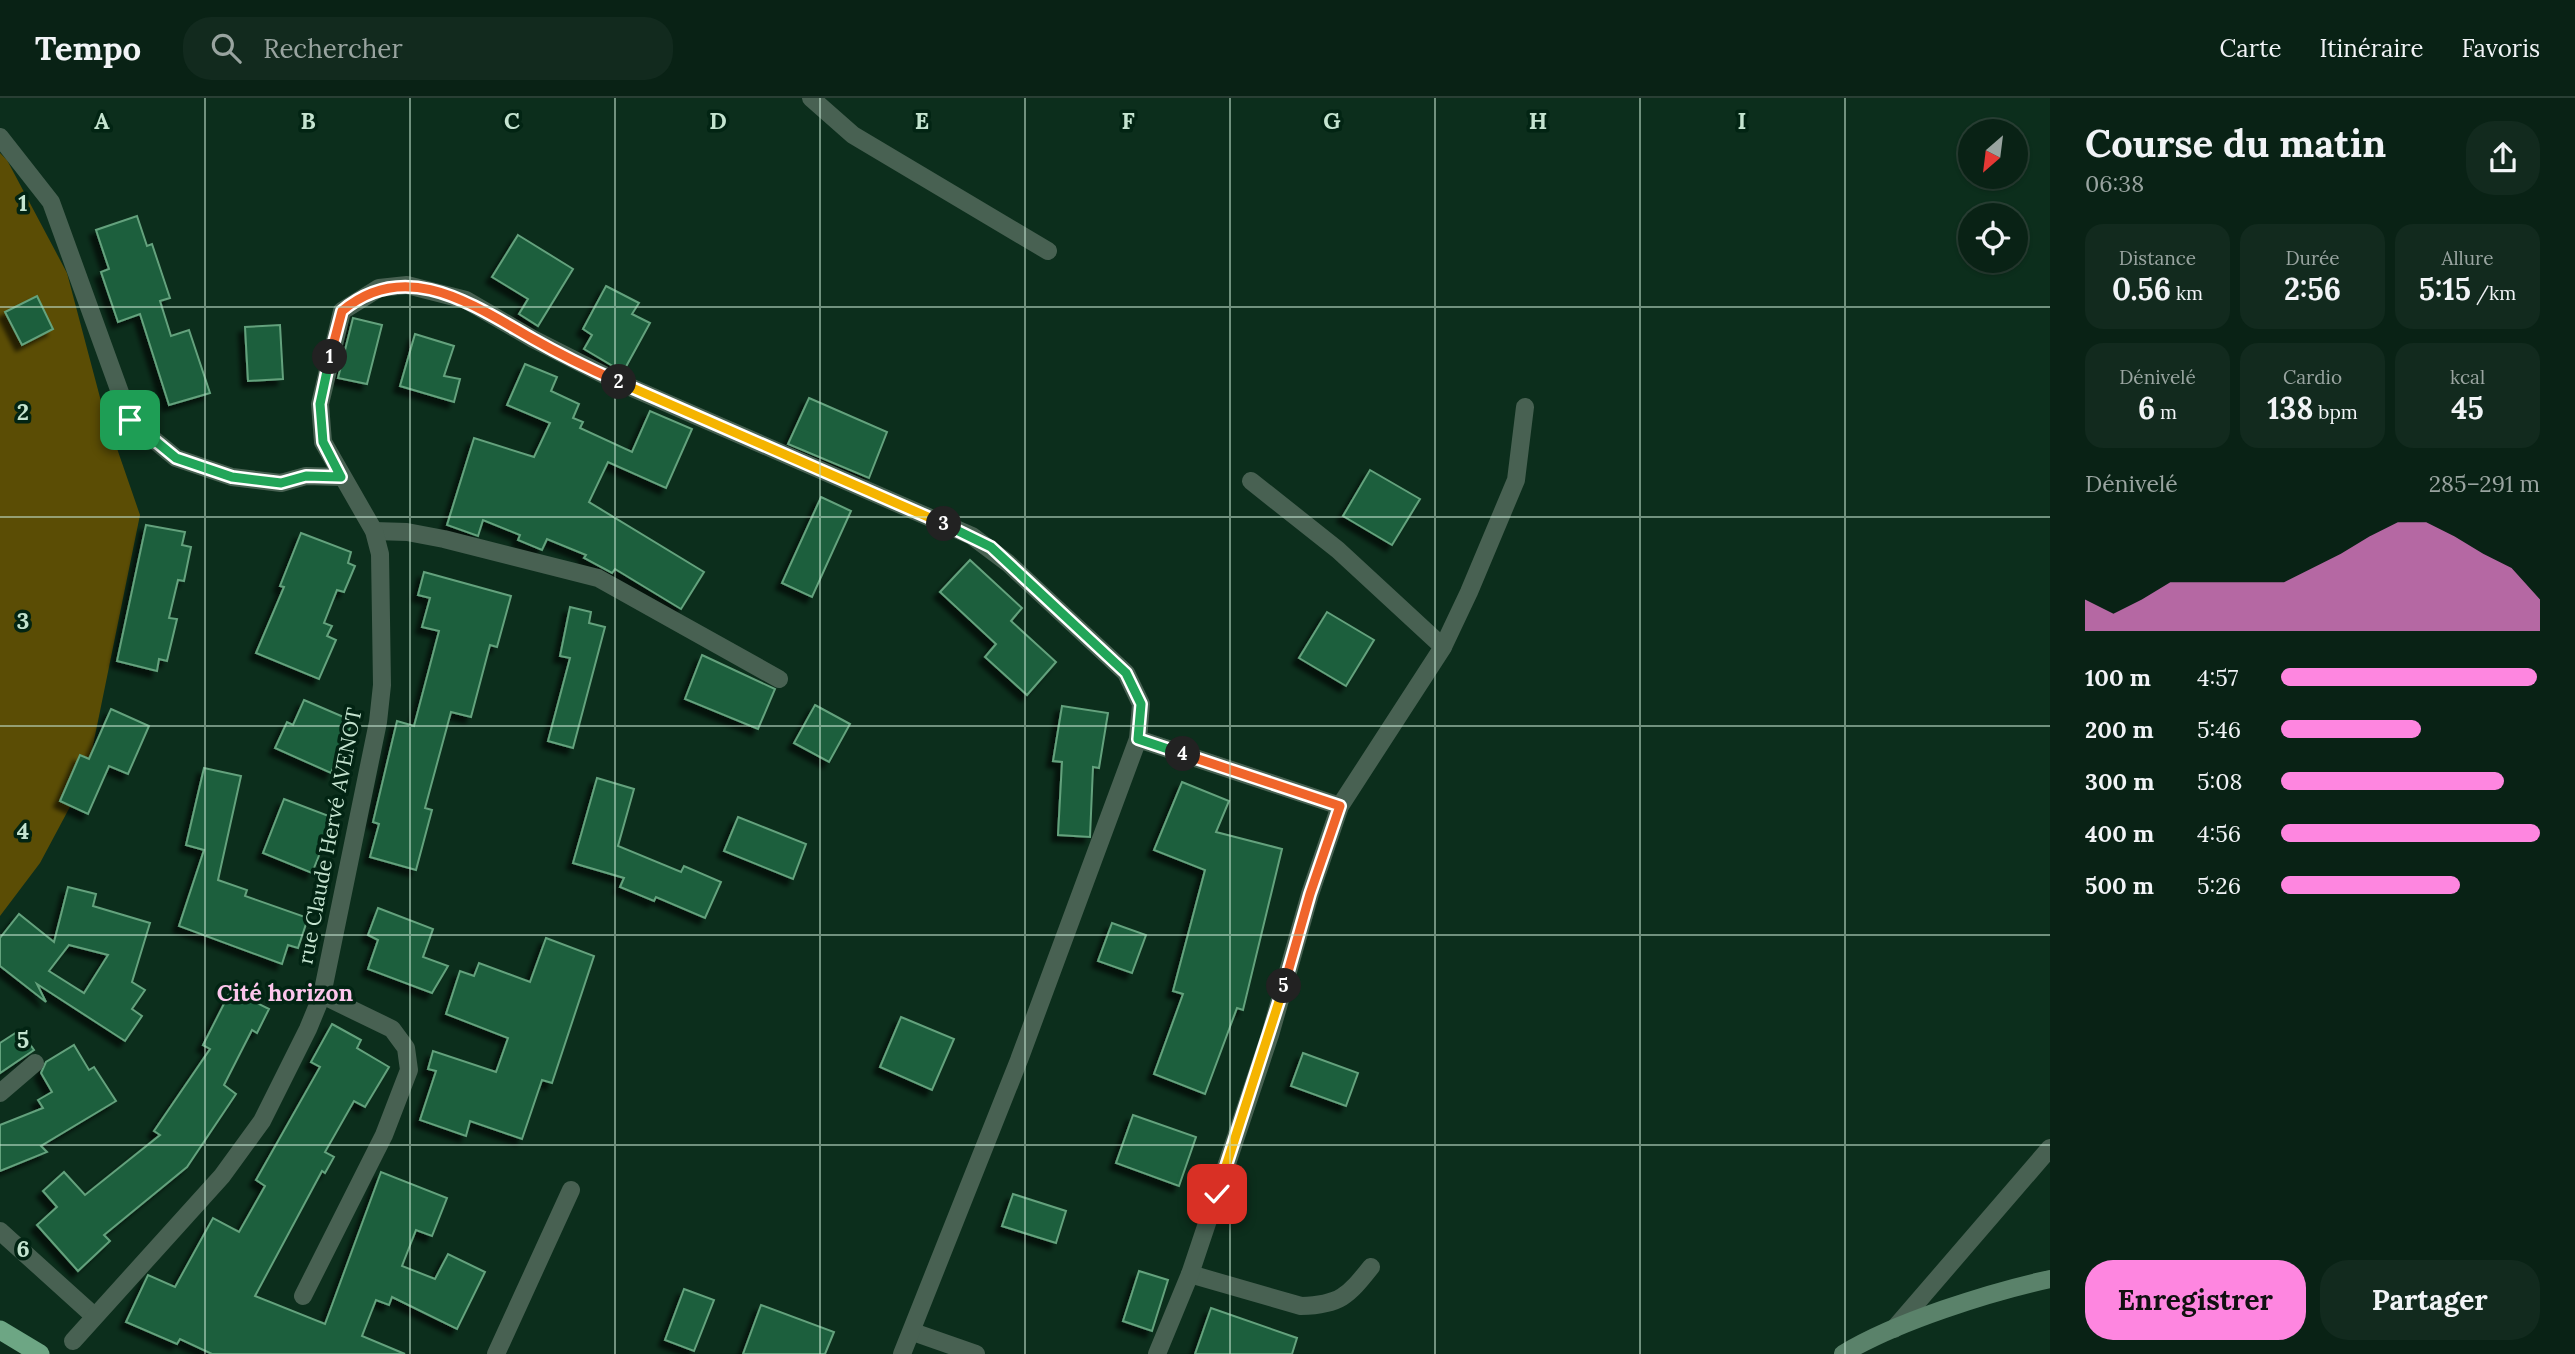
<!DOCTYPE html>
<html lang="fr">
<head>
<meta charset="utf-8">
<style>
  :root { --surface:#092215; --page:#122a1e; --text:#f1f3f6; --muted:#99a4a0; --line:#293f34; --accent:#fe86e0 }
  body { margin:0; font-family:Lora,serif; background:var(--page); color:var(--text); height:100vh; display:flex; flex-direction:column; font-size:26px; white-space:nowrap }
  * { box-sizing:border-box; margin:0 }
  p { font-size:23px; color:var(--muted) }
  .icon { flex:none; width:38px; height:38px; fill:none; stroke:currentColor; stroke-width:2; stroke-linecap:round; stroke-linejoin:round }
  .map { position:relative; flex:1; overflow:hidden }
  .drawer { display:flex; flex-direction:column; background:var(--surface); width:525px }
  .drawer>* { flex:none }
  .needle { width:46px; rotate:208deg }
  .fabs { position:absolute; left:1958px; top:21px; display:grid; gap:14px }
  .fabs a { display:grid; place-items:center; width:70px; height:70px; border-radius:50%; background:var(--surface); box-shadow:0 2px 5px #0004,0 0 0 2px var(--line); font-size:35px }
  .pin { position:absolute; display:grid; place-items:center; width:60px; height:60px; color:#fff; margin:-30px; border-radius:14px; box-shadow:0 4px 10px #0006 }
  .km { position:absolute; width:35px; height:35px; margin:-18px; border-radius:50%; background:#222; color:#fff; font-size:19px; line-height:35px; text-align:center }
  .round { display:grid; place-items:center; flex:none; width:74px; height:74px; border-radius:28px; background:var(--page) }
  .head { display:flex; align-items:center; justify-content:space-between; height:119px; padding:0 35px }
  h1 { font-size:38px; font-weight:700; line-height:52px }
  .stats { display:grid; grid-template-columns:repeat(3,1fr); gap:10px; height:119px; padding:7px 35px }
  .stats div { display:grid; align-content:center; border-radius:18px; background:var(--page); text-align:center }
  .stats b { font-size:30px; font-weight:700 }
  .stats small { font-size:19px; font-weight:400 }
  .stats p { font-size:19px }
  .chart { height:196px; padding:14px 35px }
  .chart p { display:flex; justify-content:space-between }
  .chart svg { width:100%; height:126px; margin-top:7px; fill:var(--accent); opacity:.7 }
  .primary-button { display:flex; gap:14px; margin-top:auto; padding:14px 35px }
  .primary-button a { flex:1; height:80px; border-radius:28px; background:var(--accent); color:#111; font-size:28px; font-weight:700; line-height:80px; text-align:center }
  .primary-button a+a { background:var(--page); color:var(--text) }
  ul { padding:0 35px; list-style:none; font-size:23px }
  li { display:grid; grid-template-columns:112px 84px 1fr; align-items:center; height:52px }
  li i { height:18px; border-radius:9px; background:var(--accent) }
  header { display:flex; align-items:center; gap:42px; box-sizing:border-box; height:98px; padding:0 35px; background:var(--surface); border-bottom:2px solid var(--line) }
  header strong { font-size:33px }
  nav { display:flex; gap:38px; margin-inline-start:auto; font-size:24px }
  .search { width:490px; height:63px; background:var(--page); display:flex; align-items:center; gap:18px; box-sizing:border-box; padding:0 24px; border-radius:28px; color:var(--muted); font-size:26px }
  main { display:flex; flex:1; min-height:0 }
  .map>svg:first-child { display:block }
  .green { fill:#5b4d05 }
  .building { fill:#1e5e3d; stroke:#64a27d; stroke-width:2; fill-rule:evenodd; filter:url(#shadow) }
  .lines { fill:none; stroke-linecap:round; stroke-linejoin:round }
  .minor { stroke:#486152; stroke-width:18 }
  .secondary { stroke:#5a826a; stroke-width:18 }
  .trunk { stroke:#6da684; stroke-width:19 }
  .split-1-casing { stroke:#fff; stroke-width:14 }
  .split-2-casing { stroke:#fff; stroke-width:14 }
  .split-3-casing { stroke:#fff; stroke-width:14 }
  .split-4-casing { stroke:#fff; stroke-width:14 }
  .split-5-casing { stroke:#fff; stroke-width:14 }
  .split-6-casing { stroke:#fff; stroke-width:14 }
  .split-1 { stroke:#22a559; stroke-width:9 }
  .split-2 { stroke:#f0652b; stroke-width:9 }
  .split-3 { stroke:#f5b400; stroke-width:9 }
  .split-4 { stroke:#22a559; stroke-width:9 }
  .split-5 { stroke:#f0652b; stroke-width:9 }
  .split-6 { stroke:#f5b400; stroke-width:9 }
  .grid { fill:none; stroke:#c5e4d0; stroke-width:2; stroke-opacity:0.55 }
  .labels { text-anchor:middle; stroke-width:7; stroke-linejoin:round; paint-order:stroke }
  .street-label { font-size:21px; fill:#c5e4d0; stroke:#022413 }
  .neighbourhood-label { font-size:23px; font-weight:bold; fill:#fdc6ec; stroke:#022413 }
  .grid-label { font-size:23px; text-anchor:middle; font-weight:bold; fill:#c5e4d0; stroke:#022413; stroke-width:7; stroke-linejoin:round; paint-order:stroke }
</style>
</head>
<body>
<header>
<strong>Tempo</strong>
<div class="search"><svg class="icon" aria-label="search" viewBox="0 0 24 24"><circle cx="10" cy="10" r="6"/><path d="M15 15l6 6"/></svg>Rechercher</div>
<nav><a>Carte</a><a>Itinéraire</a><a>Favoris</a></nav>
</header>
<main>
<div class="map">
<svg width="2050" height="1256" viewBox="0 0 2050 1256">
  <defs>
    <filter id="shadow"><feDropShadow dx="-6" dy="6" stdDeviation="2" flood-color="#0009"/></filter>
  </defs>
  <rect width="100%" height="100%" fill="#0c2e1c"/>
  <polygon class="green" points="0,55 7,62 67,175 102,307 140,417 87,677 40,765 0,818"/>
  <g class="building">
    <polygon points="137,118 147,148 152,146 170,200 160,203 171,238 189,232 210,295 169,307 140,216 118,224 101,174 109,171 96,132"/>
    <polygon points="518,137 573,171 538,228 519,216 528,201 492,179"/>
    <polygon points="606,188 639,205 632,216 650,225 623,274 584,251 592,237 583,231"/>
    <polygon points="37,198 53,231 22,247 5,214"/>
    <polygon points="353,220 382,227 367,286 338,280"/>
    <polygon points="280,227 283,281 248,283 245,229"/>
    <polygon points="415,236 454,248 444,278 460,281 454,304 400,288"/>
    <polygon points="525,266 557,279 551,293 579,306 573,320 583,324 580,330 632,354 650,313 692,331 666,390 608,364 589,404 704,474 681,511 615,471 612,475 584,460 586,457 547,441 542,452 518,442 520,437 483,422 478,438 447,427 474,340 534,359 550,325 507,307"/>
    <polygon points="809,300 887,334 869,380 788,346"/>
    <polygon points="1370,372 1420,401 1392,447 1343,418"/>
    <polygon points="821,399 851,413 812,499 782,485"/>
    <polygon points="146,427 185,434 182,447 191,449 184,483 178,482 169,520 177,521 167,563 159,561 157,573 117,563"/>
    <polygon points="301,435 351,454 348,465 355,468 344,494 337,492 324,525 332,528 327,538 336,542 319,581 256,555 284,489 280,488"/>
    <polygon points="970,462 1022,510 1011,523 1056,564 1027,597 985,559 996,546 940,494"/>
    <polygon points="424,474 511,498 497,549 490,547 471,619 451,614 425,710 432,712 416,772 370,759 379,726 373,724 397,623 414,628 439,533 422,529 430,500 418,497"/>
    <polygon points="570,509 591,514 589,525 605,529 573,650 548,643 570,560 560,558"/>
    <polygon points="1327,514 1374,542 1346,588 1299,560"/>
    <polygon points="702,557 775,591 758,631 685,601"/>
    <polygon points="304,602 353,623 331,675 275,650 287,624 293,627"/>
    <polygon points="815,607 850,626 829,664 794,645"/>
    <polygon points="1062,608 1108,615 1099,670 1093,669 1090,739 1058,737 1062,664 1053,663"/>
    <polygon points="111,611 149,628 128,676 109,668 88,716 60,703 80,657 89,661"/>
    <polygon points="204,670 241,678 218,782 247,792 245,798 308,820 298,850 288,847 282,866 179,828 204,752 186,747"/>
    <polygon points="597,680 634,691 618,748 681,774 684,768 721,784 705,820 656,799 654,803 620,789 624,780 573,765"/>
    <polygon points="1182,684 1229,703 1216,734 1282,751 1243,912 1237,910 1205,996 1154,976 1183,896 1173,893 1205,772 1154,752"/>
    <polygon points="284,701 334,720 312,775 263,755"/>
    <polygon points="738,719 806,746 793,781 724,753"/>
    <path d="M 68,789 L 96,796 L 93,808 L 150,825 L 132,884 L 145,892 L 132,911 L 142,918 L 125,943 L 37,886 L 46,904 L 0,868 L 0,840 L 19,816 L 54,844 ZM 69,847 L 108,857 L 84,895 L 49,873 Z"/>
    <polygon points="378,810 433,831 423,859 448,868 432,895 368,871 378,842 368,837"/>
    <polygon points="1112,825 1146,837 1132,875 1098,863"/>
    <polygon points="546,840 594,858 552,985 542,982 522,1041 470,1023 466,1038 420,1022 436,973 428,971 433,953 496,974 508,940 446,916 460,873 474,878 479,865 530,884"/>
    <polygon points="231,892 269,911 257,935 252,932 224,987 236,996 187,1069 104,1137 110,1143 78,1173 37,1127 57,1109 43,1093 64,1074 85,1097 160,1037 154,1033 210,951 203,947"/>
    <polygon points="901,919 954,941 932,992 880,969"/>
    <polygon points="332,926 361,942 357,950 389,969 365,1009 354,1003 325,1054 334,1059 325,1075 322,1073 255,1198 325,1226 381,1074 447,1100 432,1138 416,1132 402,1168 435,1181 448,1156 485,1174 457,1231 392,1199 389,1207 376,1202 362,1238 405,1256 212,1256 180,1241 177,1246 126,1224 148,1177 175,1189 213,1120 239,1134 265,1088 256,1082 320,969 311,964"/>
    <polygon points="20,932 34,952 0,975 0,945"/>
    <polygon points="74,947 89,972 94,969 116,1003 41,1048 47,1054 0,1073 0,1027 43,1010 38,1002 52,994 41,975 46,964"/>
    <polygon points="1303,955 1358,975 1346,1008 1291,988"/>
    <polygon points="1133,1017 1196,1039 1179,1088 1116,1065"/>
    <polygon points="1013,1096 1066,1113 1056,1145 1002,1128"/>
    <polygon points="1139,1173 1168,1182 1152,1233 1123,1223"/>
    <polygon points="684,1191 714,1202 694,1253 665,1242"/>
    <polygon points="761,1207 834,1234 825,1256 743,1256"/>
    <polygon points="1211,1210 1297,1240 1292,1256 1195,1256"/>
  </g>
  <g class="lines">
    <g class="minor">
      <polyline points="811,0 853,37 1048,153"/>
      <polyline points="0,39 51,104 130,322 176,360 232,379 281,385 306,378 340,379"/>
      <polyline points="1251,383 1338,452 1443,549"/>
      <polyline points="374,433 407,434 444,441 598,480 779,581"/>
      <polyline points="1138,641 1340,708"/>
      <polyline points="0,995 35,965"/>
      <polyline points="0,1133 93,1217"/>
      <path d="M 1190,1176 L 1301,1208 C 1340,1207 1348,1198 1371,1169"/>
      <polyline points="303,1198 384,1037 409,972 406,950 392,931 322,897"/>
      <polyline points="1894,1231 2050,1050"/>
      <polyline points="913,1234 976,1256"/>
      <polyline points="73,1243 222,1078 262,1023 308,931 322,897 378,624 382,587 380,456 374,433 323,344 320,306 342,213 379,190 407,187 466,202 533,241 614,282 972,438 1008,465 1126,575 1141,606 1138,641 1019,962 902,1256"/>
      <polyline points="496,1256 571,1092"/>
      <polyline points="1157,1256 1190,1176 1270,937 1310,796 1340,708 1443,549 1469,494 1516,382 1525,309"/>
    </g>
    <path class="secondary" d="M 1843,1256 C 1895,1224 1990,1194 2050,1181"/>
    <polyline class="trunk" points="0,1232 40,1256"/>
  </g>
  <g class="lines">
    <defs>
      <polyline id="split-1" points="130,322 176,360 232,379 281,385 306,378 341,379 323,344 320,306 330,259"/>
      <path id="split-2" d="M 330,259 L 342,213 C 406,159 473,207 533,241 C 561,257 590,271 619,284"/>
      <polyline id="split-3" points="619,284 944,426"/>
      <polyline id="split-4" points="944,426 991,449 1126,575 1141,606 1138,641 1183,656"/>
      <polyline id="split-5" points="1183,656 1340,708 1310,796 1284,888"/>
      <polyline id="split-6" points="1217,1096 1284,888"/>
    </defs>
    <use href="#split-1" class="split-1-casing"/>
    <use href="#split-2" class="split-2-casing"/>
    <use href="#split-3" class="split-3-casing"/>
    <use href="#split-4" class="split-4-casing"/>
    <use href="#split-5" class="split-5-casing"/>
    <use href="#split-6" class="split-6-casing"/>
    <use href="#split-1" class="split-1"/>
    <use href="#split-2" class="split-2"/>
    <use href="#split-3" class="split-3"/>
    <use href="#split-4" class="split-4"/>
    <use href="#split-5" class="split-5"/>
    <use href="#split-6" class="split-6"/>
  </g>
  <path class="grid" d="M 205,0 L 205,1256M 410,0 L 410,1256M 615,0 L 615,1256M 820,0 L 820,1256M 1025,0 L 1025,1256M 1230,0 L 1230,1256M 1435,0 L 1435,1256M 1640,0 L 1640,1256M 1845,0 L 1845,1256M 0,209 L 2050,209M 0,419 L 2050,419M 0,628 L 2050,628M 0,837 L 2050,837M 0,1047 L 2050,1047"/>
  <g class="labels">
    <g class="street-label">
      <text transform="translate(330 738) rotate(-79)" y="7">rue Claude Hervé AVENOT</text>
    </g>
    <g class="neighbourhood-label">
      <text x="285" y="903">Cité horizon</text>
    </g>
  </g>
  <g class="grid-label">
    <text x="102" y="31">A</text>
    <text x="308" y="31">B</text>
    <text x="512" y="31">C</text>
    <text x="718" y="31">D</text>
    <text x="922" y="31">E</text>
    <text x="1128" y="31">F</text>
    <text x="1332" y="31">G</text>
    <text x="1538" y="31">H</text>
    <text x="1742" y="31">I</text>
    <text x="23" y="113">1</text>
    <text x="23" y="322">2</text>
    <text x="23" y="531">3</text>
    <text x="23" y="741">4</text>
    <text x="23" y="950">5</text>
    <text x="23" y="1159">6</text>
  </g>
</svg>
<div class="fabs">
<a><svg class="needle" viewBox="-14 -14 28 28"><path d="M0-13l5 13h-10z" fill="#e53935"/><path d="M0 13l5-13h-10z" fill="#99a4a0"/></svg></a>
<a><svg class="icon" aria-label="locate" viewBox="0 0 24 24"><circle cx="12" cy="12" r="6"/><path d="M12 2v4M12 18v4M2 12h4M18 12h4"/></svg></a>
</div>
<div class="pin" style="left:130px;top:322px;background:#1e9e55"><svg class="icon" aria-label="arrive" viewBox="0 0 24 24"><path d="M6 21V4h12l-3 4 3 4H6"/></svg></div>
<div class="pin" style="left:1217px;top:1096px;background:#d93025"><svg class="icon" aria-label="check" viewBox="0 0 24 24"><path d="M5 12l5 5 9-10"/></svg></div>
<b class="km" style="left:330px;top:259px">1</b>
<b class="km" style="left:619px;top:284px">2</b>
<b class="km" style="left:944px;top:426px">3</b>
<b class="km" style="left:1183px;top:656px">4</b>
<b class="km" style="left:1284px;top:888px">5</b>
</div>
<section class="drawer">
<div class="head"><div><h1>Course du matin</h1><p>06:38</p></div><a class="round"><svg class="icon" aria-label="share" viewBox="0 0 24 24"><path d="M12 15V3M7 8l5-5 5 5M5 13v7h14v-7"/></svg></a></div>
<div class="stats">
<div><p>Distance</p><b>0.56<small> km</small></b></div>
<div><p>Durée</p><b>2:56</b></div>
<div><p>Allure</p><b>5:15<small> /km</small></b></div>
</div>
<div class="stats">
<div><p>Dénivelé</p><b>6<small> m</small></b></div>
<div><p>Cardio</p><b>138<small> bpm</small></b></div>
<div><p>kcal</p><b>45</b></div>
</div>
<div class="chart"><p><span>Dénivelé</span>285–291 m</p>
<svg viewBox="0 0 160 44" preserveAspectRatio="none"><path d="M0 44V33L10 38L20 33L30 27L40 27L50 27L60 27L70 27L80 22L90 17L100 11L110 6L120 6L130 11L140 17L150 22L160 33V44z"/></svg>
</div>
<ul>
<li><b>100 m</b>4:57<i style="width:99%"></i></li>
<li><b>200 m</b>5:46<i style="width:54%"></i></li>
<li><b>300 m</b>5:08<i style="width:86%"></i></li>
<li><b>400 m</b>4:56<i style="width:100%"></i></li>
<li><b>500 m</b>5:26<i style="width:69%"></i></li>
</ul>
<div class="primary-button"><a>Enregistrer</a><a>Partager</a></div>
</section>
</main>
</body>
</html>
